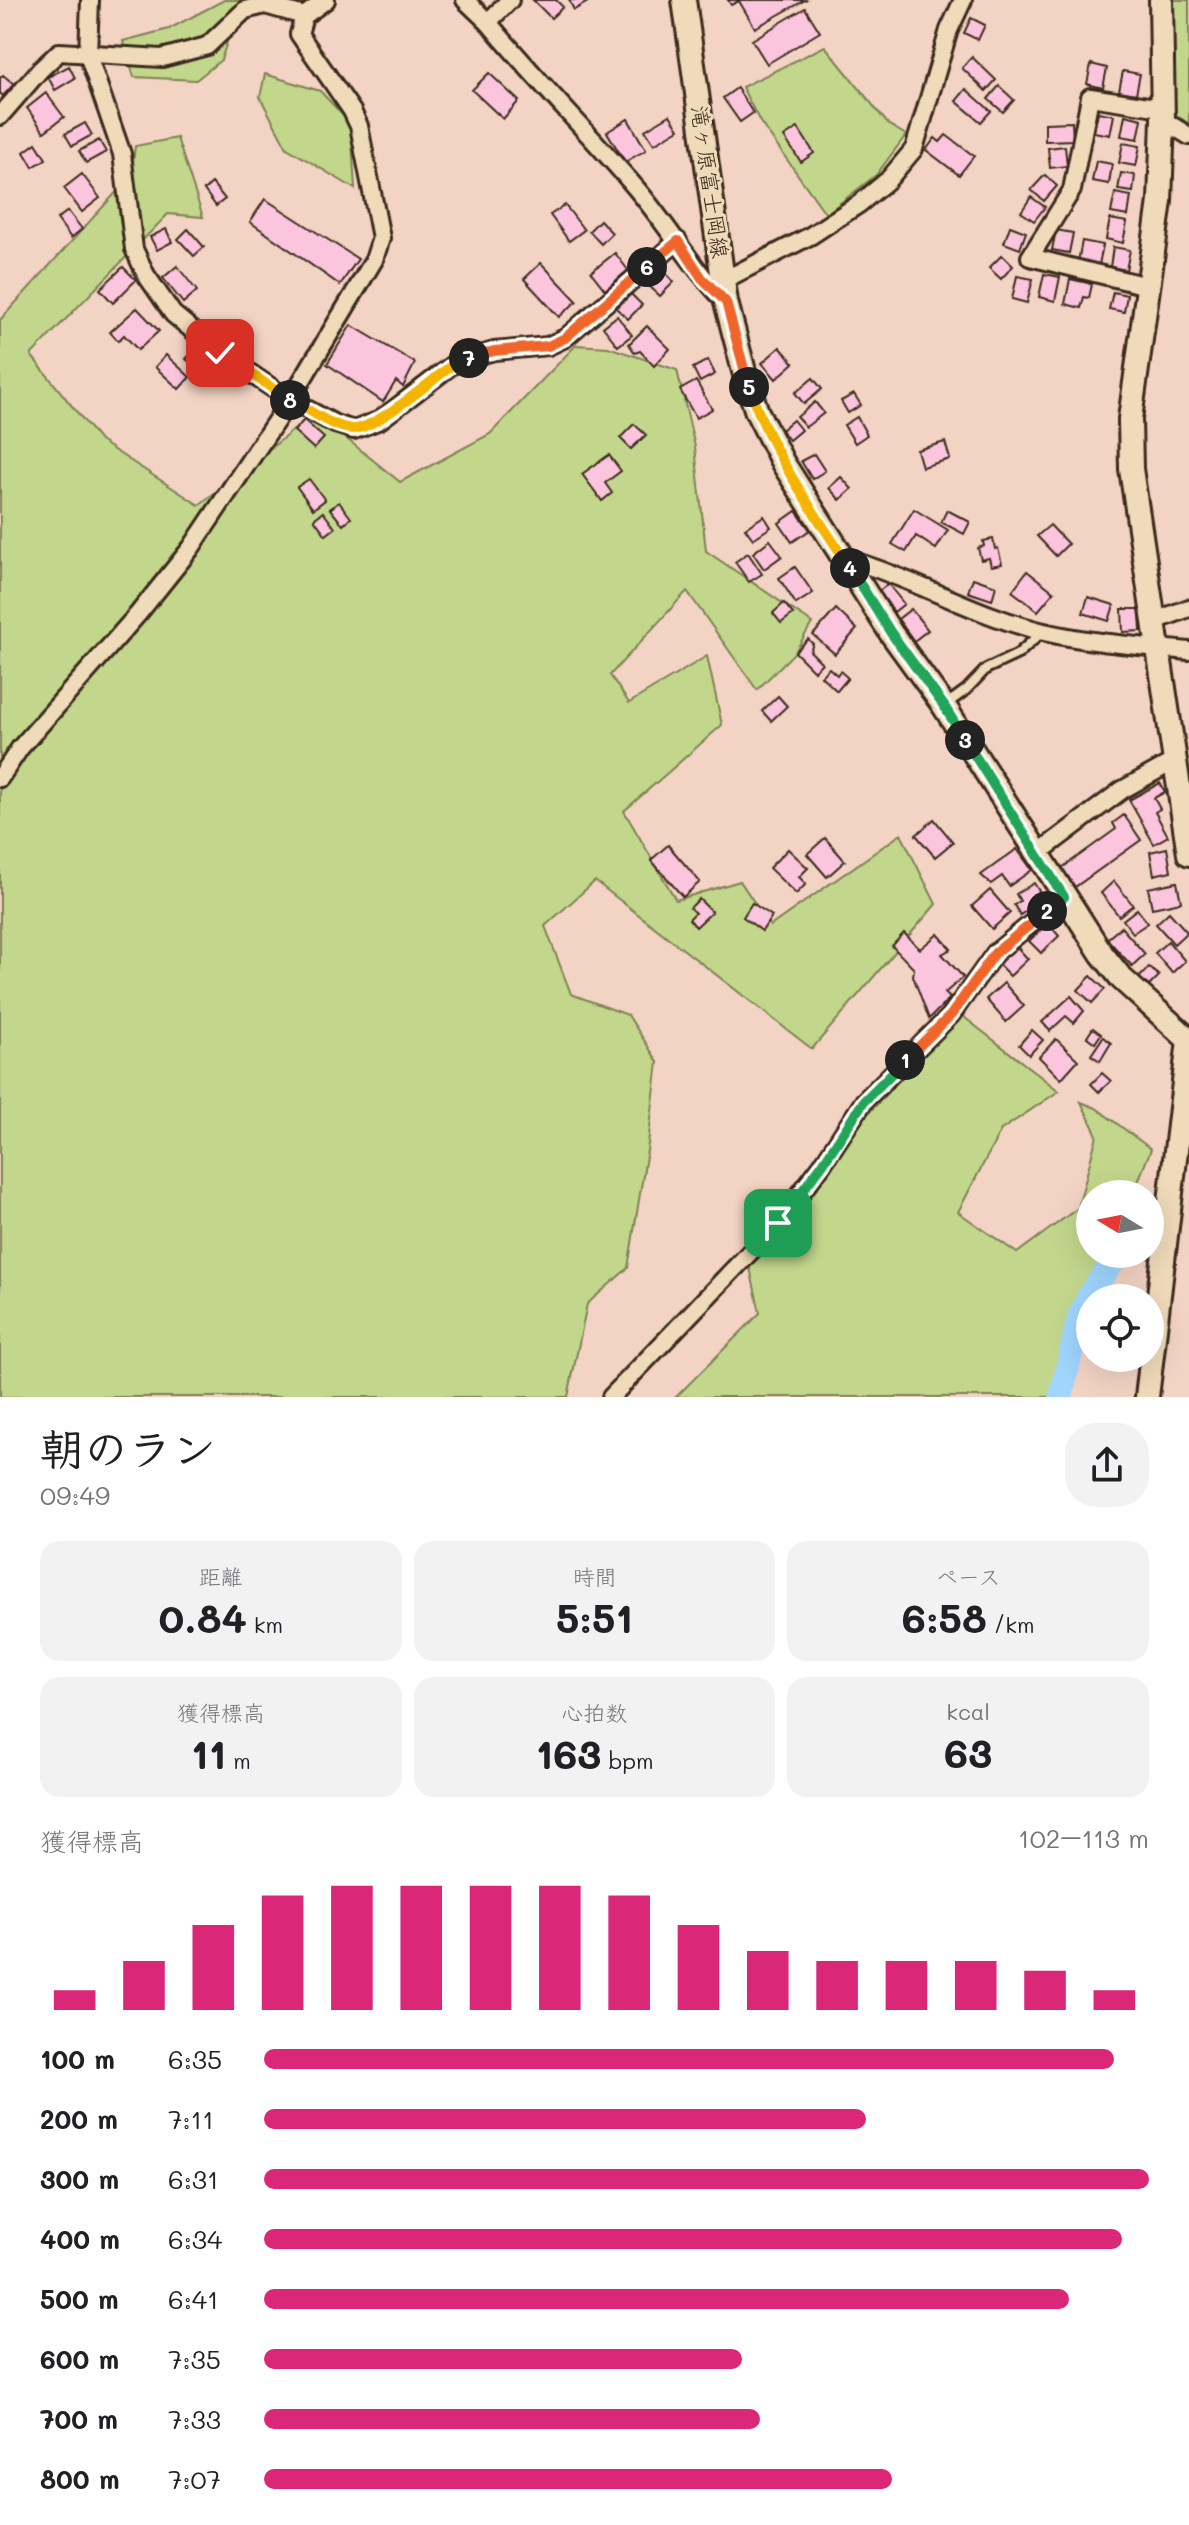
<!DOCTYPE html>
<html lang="ja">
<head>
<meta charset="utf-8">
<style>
  :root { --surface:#fff; --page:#f2f2f2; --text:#202124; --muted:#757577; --accent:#db2777 }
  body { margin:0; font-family:Mali,"Klee One",sans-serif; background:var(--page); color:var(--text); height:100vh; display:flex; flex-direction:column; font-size:30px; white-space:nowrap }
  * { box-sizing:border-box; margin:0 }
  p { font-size:26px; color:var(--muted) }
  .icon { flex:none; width:44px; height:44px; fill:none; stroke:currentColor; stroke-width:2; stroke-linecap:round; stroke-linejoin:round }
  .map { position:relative; height:1397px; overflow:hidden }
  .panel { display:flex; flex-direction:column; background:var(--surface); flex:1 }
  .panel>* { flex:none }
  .needle { width:52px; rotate:280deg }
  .buttons { position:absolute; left:1076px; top:1180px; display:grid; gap:16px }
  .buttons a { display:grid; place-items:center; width:88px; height:88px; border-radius:50%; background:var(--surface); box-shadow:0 8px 32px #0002; font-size:40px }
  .pin { position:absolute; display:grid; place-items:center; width:68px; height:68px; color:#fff; margin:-34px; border-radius:16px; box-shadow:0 4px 12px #0006 }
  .km { position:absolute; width:40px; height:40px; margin:-20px; border-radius:50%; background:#222; color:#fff; font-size:22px; line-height:40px; text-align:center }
  .round { display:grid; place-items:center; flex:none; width:84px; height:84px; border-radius:32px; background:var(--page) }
  .overview { display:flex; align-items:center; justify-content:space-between; height:136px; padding:0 40px }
  h1 { font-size:44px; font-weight:800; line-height:60px }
  .figures { display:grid; grid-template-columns:repeat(3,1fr); gap:12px; height:136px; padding:8px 40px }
  .figures div { display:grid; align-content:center; border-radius:20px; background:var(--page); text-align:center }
  .figures b { font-size:40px; font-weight:800 }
  .figures small { font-size:22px; font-weight:400 }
  .figures p { font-size:22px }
  .chart { height:224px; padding:16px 40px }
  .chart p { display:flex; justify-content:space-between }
  .chart svg { width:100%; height:144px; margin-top:8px; stroke:var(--accent); stroke-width:6 }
  ul { padding:0 40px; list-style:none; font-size:26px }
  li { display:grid; grid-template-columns:128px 96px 1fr; align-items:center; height:60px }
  li i { height:20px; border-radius:10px; background:var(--accent) }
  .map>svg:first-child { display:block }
  .green { fill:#c2d78c; stroke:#7e8055; stroke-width:2 }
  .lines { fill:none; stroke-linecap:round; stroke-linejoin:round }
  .river { stroke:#a0d5fe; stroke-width:24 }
  .building { fill:#fcc5de; stroke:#3b2a1e; stroke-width:2 }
  .lane-casing { stroke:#3b2a1e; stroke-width:14 }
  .street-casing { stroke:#3b2a1e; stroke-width:22 }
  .secondary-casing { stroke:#3b2a1e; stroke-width:28 }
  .lane { stroke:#efdab9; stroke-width:8 }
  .street { stroke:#efdab9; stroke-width:16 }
  .secondary { stroke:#efdab9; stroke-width:22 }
  .split-1-casing { stroke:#fff; stroke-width:16 }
  .split-2-casing { stroke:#fff; stroke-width:16 }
  .split-3-casing { stroke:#fff; stroke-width:16 }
  .split-4-casing { stroke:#fff; stroke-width:16 }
  .split-5-casing { stroke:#fff; stroke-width:16 }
  .split-6-casing { stroke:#fff; stroke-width:16 }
  .split-7-casing { stroke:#fff; stroke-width:16 }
  .split-8-casing { stroke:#fff; stroke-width:16 }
  .split-9-casing { stroke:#fff; stroke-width:16 }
  .split-1 { stroke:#22a559; stroke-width:10 }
  .split-2 { stroke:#f0652b; stroke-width:10 }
  .split-3 { stroke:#22a559; stroke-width:10 }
  .split-4 { stroke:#22a559; stroke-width:10 }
  .split-5 { stroke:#f5b400; stroke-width:10 }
  .split-6 { stroke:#f0652b; stroke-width:10 }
  .split-7 { stroke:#f0652b; stroke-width:10 }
  .split-8 { stroke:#f5b400; stroke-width:10 }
  .split-9 { stroke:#f5b400; stroke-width:10 }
  .labels { text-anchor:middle; stroke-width:6; stroke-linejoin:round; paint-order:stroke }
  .street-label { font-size:22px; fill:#3b2a1e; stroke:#efdab9 }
</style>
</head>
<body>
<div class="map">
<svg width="1189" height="1397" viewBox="0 0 1189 1397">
  <rect width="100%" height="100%" fill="#f3d4c4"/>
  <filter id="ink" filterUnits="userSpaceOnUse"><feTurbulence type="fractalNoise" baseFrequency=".0125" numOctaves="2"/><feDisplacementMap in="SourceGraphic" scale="16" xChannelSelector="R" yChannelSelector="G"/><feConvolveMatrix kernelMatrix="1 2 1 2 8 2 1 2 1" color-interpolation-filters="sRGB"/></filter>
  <g filter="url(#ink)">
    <g class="green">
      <polygon points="224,0 314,0 305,7 234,21 221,60 196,80 134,77 123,41 169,29"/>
      <polygon points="1165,0 1189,0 1189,124 1170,110"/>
      <polygon points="825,46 888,124 906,135 876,175 826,214 760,122 742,87"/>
      <polygon points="265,74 320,91 351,124 355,189 287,148 260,97"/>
      <polygon points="177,138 203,217 168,214 31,355 100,441 199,505 315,413 400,482 490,434 576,345 608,347 677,370 695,447 706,551 812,623 795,652 757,690 687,591 610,675 629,703 707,656 722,725 624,811 676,900 740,881 770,926 901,834 936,904 812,1049 595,881 545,926 571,994 628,1015 658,1062 648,1144 628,1268 587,1304 568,1397 0,1397 0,320 131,176 135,146"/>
      <polygon points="960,1014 1059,1091 1001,1130 958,1212 1017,1253 1078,1208 1097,1135 1081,1102 1096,1108 1151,1149 1133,1194 1090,1194 1090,1254 1109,1254 1050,1397 676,1397 760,1313 748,1259 867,1115"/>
    </g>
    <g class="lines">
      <polyline class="river" points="1061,1397 1079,1317 1091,1292 1119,1254"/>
    </g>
    <g class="building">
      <polygon points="533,0 556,0 563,7 551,18"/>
      <polygon points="569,0 591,0 574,10"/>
      <polygon points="728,0 805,0 755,28 739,1 731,5"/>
      <polygon points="805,8 820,32 767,64 752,40"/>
      <polygon points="971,18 985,25 978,40 964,33"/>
      <polygon points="972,57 996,80 986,91 962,68"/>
      <polygon points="1091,64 1107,68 1103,88 1087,84"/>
      <polygon points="69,66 75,78 55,90 48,77"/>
      <polygon points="1123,71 1140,74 1136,94 1119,91"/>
      <polygon points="489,73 519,101 503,119 472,90"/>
      <polygon points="3,75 14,84 3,96 0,93 0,78"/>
      <polygon points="999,86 1014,100 1003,112 988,99"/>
      <polygon points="737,88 753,113 740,122 723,98"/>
      <polygon points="966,89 991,111 981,122 956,101"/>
      <polygon points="46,93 64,117 44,132 27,108"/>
      <polygon points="1098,112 1114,115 1110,135 1094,132"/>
      <polygon points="670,115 679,129 654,144 645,130"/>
      <polygon points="1125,115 1142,119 1138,139 1121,136"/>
      <polygon points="628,119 646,150 625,162 607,132"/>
      <polygon points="1072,122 1073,140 1045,141 1045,123"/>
      <polygon points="85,123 92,135 72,146 65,134"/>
      <polygon points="798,128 814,153 801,162 784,137"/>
      <polygon points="946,135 974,156 959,175 926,150 935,138 940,142"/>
      <polygon points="99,140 106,152 86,163 79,151"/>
      <polygon points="36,143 46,159 33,167 24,152"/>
      <polygon points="1123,143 1140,146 1136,166 1119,163"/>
      <polygon points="1065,146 1067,166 1050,168 1048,148"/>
      <polygon points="1096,161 1112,164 1109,184 1092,181"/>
      <polygon points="1121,173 1135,175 1133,192 1118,190"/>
      <polygon points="82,174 100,198 82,212 64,188"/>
      <polygon points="1045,175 1057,186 1044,201 1031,190"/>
      <polygon points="212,183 225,199 216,206 204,190"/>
      <polygon points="1115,193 1131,196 1128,216 1111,213"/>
      <polygon points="1031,197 1045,207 1034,221 1021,212"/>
      <polygon points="265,199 358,259 340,285 250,222"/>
      <polygon points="565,205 584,230 569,241 550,215"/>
      <polygon points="68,211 82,229 71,238 57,219"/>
      <polygon points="1110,219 1127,222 1123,243 1106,239"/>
      <polygon points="600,220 612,233 601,244 589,231"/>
      <polygon points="1010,226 1026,232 1020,249 1004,243"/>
      <polygon points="166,229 172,242 157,250 150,237"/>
      <polygon points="188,229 204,247 194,256 178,239"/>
      <polygon points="1056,230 1073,233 1069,253 1052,250"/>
      <polygon points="1082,241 1103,245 1099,265 1078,262"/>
      <polygon points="1113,247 1130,250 1126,270 1110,267"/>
      <polygon points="615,253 628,270 605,290 591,272"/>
      <polygon points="1002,255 1013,266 1001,279 989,268"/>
      <polygon points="541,263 577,301 559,317 524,279"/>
      <polygon points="177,266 197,291 183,303 163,278"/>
      <polygon points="123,267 136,280 113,303 100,289"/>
      <polygon points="663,270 674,282 660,296 648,285"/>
      <polygon points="1044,274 1060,277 1055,301 1039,297"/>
      <polygon points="1017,276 1033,279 1027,303 1012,299"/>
      <polygon points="1070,279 1092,284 1089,298 1084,297 1081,308 1065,304"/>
      <polygon points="1113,292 1127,295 1124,312 1109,309"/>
      <polygon points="631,294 642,305 628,319 616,308"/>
      <polygon points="137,308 159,331 138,350 124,335 118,341 110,332"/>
      <polygon points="617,316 632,335 618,346 603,327"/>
      <polygon points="351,325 415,363 403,387 396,381 383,402 327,364"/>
      <polygon points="647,326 670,349 654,366 640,351 635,353 629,344"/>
      <polygon points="780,347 794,363 776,379 762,363"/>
      <polygon points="195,349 209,362 200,372 186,359"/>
      <polygon points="166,355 190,377 179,389 155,367"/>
      <polygon points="708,360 715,374 700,382 693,368"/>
      <polygon points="813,378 822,389 804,404 795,393"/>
      <polygon points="696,381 712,409 696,418 680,390"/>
      <polygon points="854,394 861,405 848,413 841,401"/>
      <polygon points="815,402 824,413 806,427 797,417"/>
      <polygon points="857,417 867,435 855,443 844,425"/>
      <polygon points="304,420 324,438 314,449 294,431"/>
      <polygon points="793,420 801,430 789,440 781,430"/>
      <polygon points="634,424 646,435 631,449 620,438"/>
      <polygon points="945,442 950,459 922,467 917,450"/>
      <polygon points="814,454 825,471 812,479 801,461"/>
      <polygon points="609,455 621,471 605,483 612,493 602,501 582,474"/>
      <polygon points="841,477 852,489 840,500 829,488"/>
      <polygon points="309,479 325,500 313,509 297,487"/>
      <polygon points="339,502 351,518 343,525 330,509"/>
      <polygon points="914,509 948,530 936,549 916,536 906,552 892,544"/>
      <polygon points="947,510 970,522 964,534 941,522"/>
      <polygon points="796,511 810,530 792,542 779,523"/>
      <polygon points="323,512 335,528 326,535 314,519"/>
      <polygon points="764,516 771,527 753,539 745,528"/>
      <polygon points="1050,525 1068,544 1056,556 1037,536"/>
      <polygon points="993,539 995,549 998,548 1002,564 991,566 989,558 981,560 978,548 984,546 983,541"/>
      <polygon points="770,540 782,556 764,569 753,553"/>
      <polygon points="748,553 762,574 749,582 735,562"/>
      <polygon points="795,567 813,593 796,604 779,578"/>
      <polygon points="1027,571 1054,592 1038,611 1012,591"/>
      <polygon points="973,578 996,586 992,600 968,592"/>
      <polygon points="888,584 904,604 894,612 879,591"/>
      <polygon points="1088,597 1114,605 1109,621 1083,613"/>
      <polygon points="784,603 793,614 781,623 773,613"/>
      <polygon points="836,609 857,629 835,654 813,635"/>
      <polygon points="911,609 928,630 914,641 898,619"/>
      <polygon points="1122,609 1140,609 1141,631 1123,632"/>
      <polygon points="808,639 813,644 810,651 822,663 814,671 795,652"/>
      <polygon points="829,668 837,675 840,671 848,678 837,691 821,676"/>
      <polygon points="778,696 787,706 771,721 762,711"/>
      <polygon points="1160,783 1165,792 1154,798 1160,809 1155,812 1168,836 1154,844 1129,800"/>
      <polygon points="1124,815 1141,840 1075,887 1062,868 1116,829 1113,823"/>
      <polygon points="934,819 953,842 935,857 916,835"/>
      <polygon points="825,838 845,861 827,877 807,854"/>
      <polygon points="668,845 700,882 683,897 651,860"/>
      <polygon points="1167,848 1171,871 1154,875 1150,852"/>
      <polygon points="788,849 808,868 799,877 806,884 796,894 769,868"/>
      <polygon points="1017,849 1032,870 1009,886 1002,876 991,884 981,875"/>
      <polygon points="1114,881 1133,905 1119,916 1101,893"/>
      <polygon points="1177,882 1181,902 1152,908 1148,888"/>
      <polygon points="1034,883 1044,899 1020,915 1014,905 1020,901 1016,894"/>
      <polygon points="990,890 1010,913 992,929 972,906"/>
      <polygon points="699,899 712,912 696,927 689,919 695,913 690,908"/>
      <polygon points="752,903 772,916 762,931 743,917"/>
      <polygon points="1137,909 1148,923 1133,933 1123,920"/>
      <polygon points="1169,912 1187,932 1174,944 1156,924"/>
      <polygon points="1048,923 1059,936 1041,953 1029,941"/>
      <polygon points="1121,927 1145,954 1132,966 1107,939"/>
      <polygon points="904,933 920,949 938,934 951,949 942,954 963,977 945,993 950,998 929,1019 913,976 914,969 892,946"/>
      <polygon points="1168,941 1185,961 1172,973 1155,953"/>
      <polygon points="1017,947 1028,959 1010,976 998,964"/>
      <polygon points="1149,967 1159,976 1148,987 1139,978"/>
      <polygon points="1091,976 1105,989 1092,1003 1078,990"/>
      <polygon points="1004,983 1024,1006 1006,1022 986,999"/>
      <polygon points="1071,996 1084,1011 1074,1023 1066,1016 1050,1031 1042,1022"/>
      <polygon points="1093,1028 1101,1034 1095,1043 1087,1037"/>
      <polygon points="1032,1030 1043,1040 1029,1055 1019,1045"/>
      <polygon points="1103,1037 1111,1043 1100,1061 1091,1055"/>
      <polygon points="1056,1039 1078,1060 1061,1079 1039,1057"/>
      <polygon points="1102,1073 1111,1081 1099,1092 1091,1084"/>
    </g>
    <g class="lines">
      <defs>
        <polyline id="lane" points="944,706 966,690 986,669 1018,654 1041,633"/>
        <g id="street">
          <polyline points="90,0 88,55 122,154 134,249 146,275 173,314 220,353 290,400 335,424 354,430 380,420 456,362 494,351 548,346 565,338 678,241"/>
          <path d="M 465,0 L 488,22 C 535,79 587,131 635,187 C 667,224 691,267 726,302"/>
          <polyline points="488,22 510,0"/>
          <polyline points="0,116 40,70 59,52 162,58 207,46 245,10 265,5 304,16"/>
          <polyline points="1163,120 1189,136"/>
          <polyline points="724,280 810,236 859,204 888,180 914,149 949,30 963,0"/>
          <polyline points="1147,286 1030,257 1072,190 1090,97 1162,108"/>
          <path d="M 843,558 C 912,577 974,615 1044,632 C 1091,643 1141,646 1189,651"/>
          <polyline points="1155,621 1189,608"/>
          <polyline points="0,778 20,748 138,614 191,548 290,400 374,260 381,238 359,126 352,111 299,34 304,16 326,0"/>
          <polyline points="1037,854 1122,790 1176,760"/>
          <polyline points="611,1397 778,1223 822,1165 864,1101 951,1015 995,953 1064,897"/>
        </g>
        <g id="secondary">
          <polyline points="684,0 726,302 746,379 757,412 783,463 891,633 944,706 1102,954 1122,979 1189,1040"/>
          <polyline points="1161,0 1163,120 1160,201 1130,419 1131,469 1189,854"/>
          <polyline points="1147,1397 1189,1040"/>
        </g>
      </defs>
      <use href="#lane" class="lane-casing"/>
      <use href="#street" class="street-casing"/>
      <use href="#secondary" class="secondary-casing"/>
      <use href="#lane" class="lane"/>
      <use href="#street" class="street"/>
      <use href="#secondary" class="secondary"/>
    </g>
  </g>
  <g class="lines" filter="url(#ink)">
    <defs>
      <polyline id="split-1" points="778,1223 822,1165 864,1101 905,1060"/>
      <polyline id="split-2" points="905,1060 951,1015 995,953 1047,911"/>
      <polyline id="split-3" points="965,740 1064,897 1047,911"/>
      <polyline id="split-4" points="850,568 891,633 944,706 965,740"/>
      <path id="split-5" d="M 749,387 C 771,453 813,510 850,568"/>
      <polyline id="split-6" points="647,267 678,241 702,278 726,302 749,387"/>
      <polyline id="split-7" points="469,358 494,351 548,346 565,338 647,267"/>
      <path id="split-8" d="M 290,400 C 309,409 331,427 352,429 C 374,431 436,377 456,362 L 469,358"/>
      <polyline id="split-9" points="220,353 290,400"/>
    </defs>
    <use href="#split-1" class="split-1-casing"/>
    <use href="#split-2" class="split-2-casing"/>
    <use href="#split-3" class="split-3-casing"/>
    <use href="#split-4" class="split-4-casing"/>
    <use href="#split-5" class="split-5-casing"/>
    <use href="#split-6" class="split-6-casing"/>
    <use href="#split-7" class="split-7-casing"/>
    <use href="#split-8" class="split-8-casing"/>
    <use href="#split-9" class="split-9-casing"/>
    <use href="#split-1" class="split-1"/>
    <use href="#split-2" class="split-2"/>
    <use href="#split-3" class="split-3"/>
    <use href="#split-4" class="split-4"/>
    <use href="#split-5" class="split-5"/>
    <use href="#split-6" class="split-6"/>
    <use href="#split-7" class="split-7"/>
    <use href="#split-8" class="split-8"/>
    <use href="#split-9" class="split-9"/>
  </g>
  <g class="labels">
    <g class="street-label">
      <text transform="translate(710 182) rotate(82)" y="8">滝ヶ原富士岡線</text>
    </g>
  </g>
</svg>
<div class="buttons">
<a><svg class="needle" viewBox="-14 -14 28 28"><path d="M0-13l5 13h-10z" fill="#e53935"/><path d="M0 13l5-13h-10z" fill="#757577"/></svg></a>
<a><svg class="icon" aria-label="locate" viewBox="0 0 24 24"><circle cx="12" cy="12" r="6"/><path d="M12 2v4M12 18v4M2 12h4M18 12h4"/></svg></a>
</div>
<div class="pin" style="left:778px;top:1223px;background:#1e9e55"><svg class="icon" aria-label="arrive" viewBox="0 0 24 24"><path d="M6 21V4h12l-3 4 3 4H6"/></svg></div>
<div class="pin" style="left:220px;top:353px;background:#d93025"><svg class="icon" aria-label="check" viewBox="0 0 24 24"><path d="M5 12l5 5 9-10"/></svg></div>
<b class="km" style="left:905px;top:1060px">1</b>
<b class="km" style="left:1047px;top:911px">2</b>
<b class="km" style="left:965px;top:740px">3</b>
<b class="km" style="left:850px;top:568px">4</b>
<b class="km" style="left:749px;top:387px">5</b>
<b class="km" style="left:647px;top:267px">6</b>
<b class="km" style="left:469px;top:358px">7</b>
<b class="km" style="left:290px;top:400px">8</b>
</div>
<section class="panel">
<div class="overview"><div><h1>朝のラン</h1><p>09:49</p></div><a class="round"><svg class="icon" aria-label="share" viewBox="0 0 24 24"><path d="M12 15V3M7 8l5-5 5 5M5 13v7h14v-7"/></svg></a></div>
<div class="figures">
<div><p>距離</p><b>0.84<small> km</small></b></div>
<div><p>時間</p><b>5:51</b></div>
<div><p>ペース</p><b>6:58<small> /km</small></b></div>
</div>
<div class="figures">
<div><p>獲得標高</p><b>11<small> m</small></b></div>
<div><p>心拍数</p><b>163<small> bpm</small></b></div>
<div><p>kcal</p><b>63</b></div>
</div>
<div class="chart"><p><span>獲得標高</span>102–113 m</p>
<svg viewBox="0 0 160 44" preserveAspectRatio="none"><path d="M5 44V38M15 44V29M25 44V18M35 44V9M45 44V6M55 44V6M65 44V6M75 44V6M85 44V9M95 44V18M105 44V26M115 44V29M125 44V29M135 44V29M145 44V32M155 44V38"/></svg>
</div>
<ul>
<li><b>100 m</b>6:35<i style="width:96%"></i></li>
<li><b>200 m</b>7:11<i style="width:68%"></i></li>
<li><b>300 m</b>6:31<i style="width:100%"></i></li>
<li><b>400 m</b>6:34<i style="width:97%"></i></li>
<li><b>500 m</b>6:41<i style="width:91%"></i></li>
<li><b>600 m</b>7:35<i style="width:54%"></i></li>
<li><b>700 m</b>7:33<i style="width:56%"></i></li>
<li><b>800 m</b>7:07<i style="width:71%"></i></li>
</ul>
</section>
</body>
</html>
